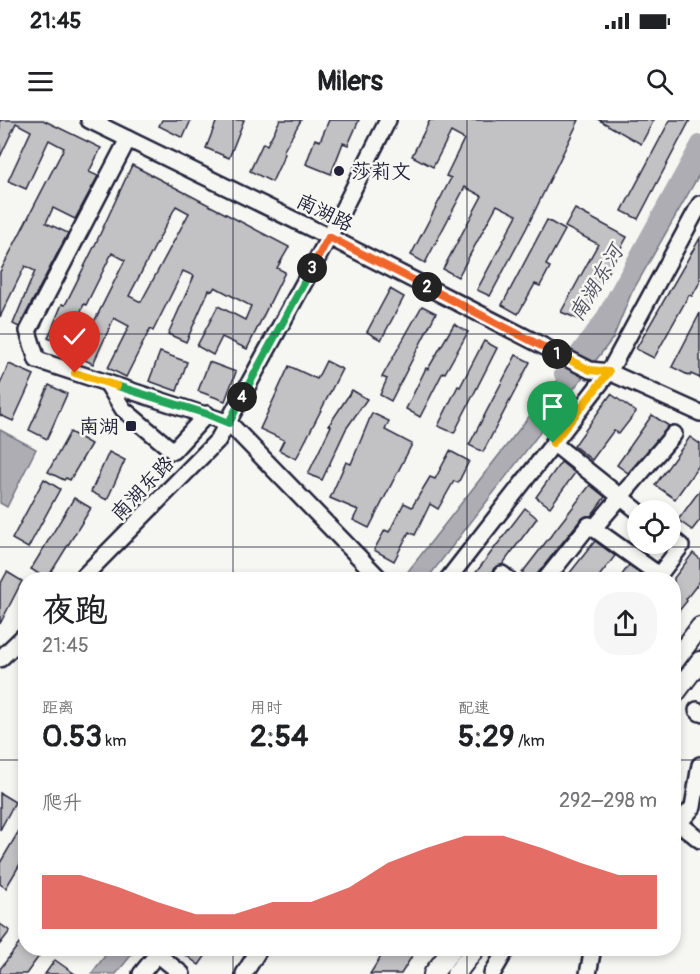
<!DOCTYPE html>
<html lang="zh">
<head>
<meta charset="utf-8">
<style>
  :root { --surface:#fff; --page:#f6f6f6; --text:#202124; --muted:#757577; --accent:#d93025 }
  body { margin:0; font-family:Pangolin,"LXGW WenKai TC",sans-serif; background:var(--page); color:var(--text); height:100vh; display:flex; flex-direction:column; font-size:22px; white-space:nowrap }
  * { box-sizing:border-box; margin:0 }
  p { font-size:20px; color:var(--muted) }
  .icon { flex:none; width:33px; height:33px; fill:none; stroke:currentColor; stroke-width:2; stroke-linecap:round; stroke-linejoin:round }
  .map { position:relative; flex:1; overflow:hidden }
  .drawer { position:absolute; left:18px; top:452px; width:663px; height:384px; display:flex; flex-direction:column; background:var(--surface); border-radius:24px; box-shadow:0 3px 9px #0003 }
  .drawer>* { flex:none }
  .tools { position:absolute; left:627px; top:380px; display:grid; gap:12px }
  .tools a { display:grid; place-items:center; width:54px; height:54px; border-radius:50%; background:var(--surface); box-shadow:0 3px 9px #0003; font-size:30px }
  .pin { position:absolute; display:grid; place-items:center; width:51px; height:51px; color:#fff; margin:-62px -26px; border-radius:50% 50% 50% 0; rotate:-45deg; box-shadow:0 0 6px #0007 }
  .pin .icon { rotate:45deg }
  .km { position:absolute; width:30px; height:30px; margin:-15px; border-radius:50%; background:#222; color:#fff; font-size:16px; line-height:30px; text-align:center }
  .round { display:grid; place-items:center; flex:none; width:63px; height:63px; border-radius:24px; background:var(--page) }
  .summary { display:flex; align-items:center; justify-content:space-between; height:102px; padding:0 24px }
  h1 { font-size:33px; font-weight:800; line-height:45px }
  .stats { display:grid; grid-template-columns:repeat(3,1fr); gap:9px; height:102px; padding:6px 24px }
  .stats div { display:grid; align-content:center }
  .stats b { font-size:30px; font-weight:800 }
  .stats small { font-size:16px; font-weight:400 }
  .stats p { font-size:16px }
  .chart { height:168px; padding:12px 24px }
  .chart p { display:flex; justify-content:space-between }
  .chart svg { width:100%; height:108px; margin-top:6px; fill:var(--accent); opacity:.7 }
  .status { display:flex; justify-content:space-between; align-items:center; height:42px; padding:0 30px; background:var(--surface); direction:ltr }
  .status svg { height:16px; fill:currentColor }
  header { display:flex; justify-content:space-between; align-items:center; height:78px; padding:0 24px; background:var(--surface); font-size:27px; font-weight:800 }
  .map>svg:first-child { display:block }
  .water { fill:#adadb3; stroke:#757583; stroke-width:1.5 }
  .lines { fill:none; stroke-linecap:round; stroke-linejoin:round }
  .river { stroke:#adadb3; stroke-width:18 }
  .building { fill:#c2c2c4; stroke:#22223b; stroke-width:1.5; fill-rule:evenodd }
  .minor-casing { stroke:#22223b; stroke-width:20 }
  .major-casing { stroke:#22223b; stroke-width:22 }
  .minor { stroke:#f6f6f2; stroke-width:15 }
  .major { stroke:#f6f6f2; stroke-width:18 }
  .split-1-casing { stroke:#fff; stroke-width:12 }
  .split-2-casing { stroke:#fff; stroke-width:12 }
  .split-3-casing { stroke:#fff; stroke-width:12 }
  .split-4-casing { stroke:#fff; stroke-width:12 }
  .split-5-casing { stroke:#fff; stroke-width:12 }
  .split-6-casing { stroke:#fff; stroke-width:12 }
  .split-1 { stroke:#f5b400; stroke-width:8 }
  .split-2 { stroke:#f0652b; stroke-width:8 }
  .split-3 { stroke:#f0652b; stroke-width:8 }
  .split-4 { stroke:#22a559; stroke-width:8 }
  .split-5 { stroke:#22a559; stroke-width:8 }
  .split-6 { stroke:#f5b400; stroke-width:8 }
  .grid { fill:none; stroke:#22223b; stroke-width:1.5; stroke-opacity:0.55 }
  .poi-dot { fill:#22223b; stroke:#f6f6f2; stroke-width:2 }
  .labels { text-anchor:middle; stroke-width:5; stroke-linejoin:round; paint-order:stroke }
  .poi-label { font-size:20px; fill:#22223b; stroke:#f6f6f2; text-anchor:start }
  .street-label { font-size:20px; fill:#22223b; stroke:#f6f6f2 }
  .water-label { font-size:21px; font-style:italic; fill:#535365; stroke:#f6f6f2 }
</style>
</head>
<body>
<div class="status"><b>21:45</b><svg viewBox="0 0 49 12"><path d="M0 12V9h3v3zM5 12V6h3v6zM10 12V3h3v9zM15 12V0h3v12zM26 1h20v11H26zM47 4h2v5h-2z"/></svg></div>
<header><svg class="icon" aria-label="menu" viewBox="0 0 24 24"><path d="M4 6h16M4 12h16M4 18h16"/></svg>Milers<svg class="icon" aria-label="search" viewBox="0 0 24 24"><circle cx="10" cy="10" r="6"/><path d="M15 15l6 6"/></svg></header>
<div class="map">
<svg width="700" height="854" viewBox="0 0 700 854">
  <rect width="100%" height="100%" fill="#f6f6f2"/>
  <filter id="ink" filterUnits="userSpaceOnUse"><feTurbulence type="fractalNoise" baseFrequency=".0167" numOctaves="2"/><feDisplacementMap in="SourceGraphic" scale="12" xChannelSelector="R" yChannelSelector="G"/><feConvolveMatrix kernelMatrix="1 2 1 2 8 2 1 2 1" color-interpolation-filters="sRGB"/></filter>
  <g filter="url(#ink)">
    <g class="water">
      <polygon points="700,27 700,53 631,174 613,218 427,459 402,459 614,188"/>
      <polygon points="0,310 36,329 7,387 0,383"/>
      <polygon points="111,828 137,828 116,854 91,854"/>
    </g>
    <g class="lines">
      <polyline class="river" points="563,254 603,201 700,24"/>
    </g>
    <g class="building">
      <polygon points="0,0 43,0 101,28 89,52 98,56 75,99 53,88 46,103 68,113 19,207 13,204 35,151 25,146 0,197 0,152 64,28 49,20 26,69 8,61 31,11 16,3 0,37"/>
      <polygon points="162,0 191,0 183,18 159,6"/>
      <polygon points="217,0 244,0 229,38 206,28"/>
      <polygon points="280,0 301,0 283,32 285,34 272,62 250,51 263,23 267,25"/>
      <polygon points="329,0 359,0 348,25 343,23 331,54 306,44 315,19 320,21"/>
      <polygon points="430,0 579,0 526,109 490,176 477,170 517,95 497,85 458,157 443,149 482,76 465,67 425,143 411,135 451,58 446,56 464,19 451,12 433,47 412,36"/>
      <polygon points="599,0 654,0 641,24"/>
      <polygon points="670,0 690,0 638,99 622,91"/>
      <path d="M 132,45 L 289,127 L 277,148 L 285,152 L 247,229 L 222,217 L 213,235 L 197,226 L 218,186 L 245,200 L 251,186 L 215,167 L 212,171 L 209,170 L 186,222 L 168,214 L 194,156 L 183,151 L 153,211 L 150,209 L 126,257 L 108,248 L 129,206 L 114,198 L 93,244 L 77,236 L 125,140 L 112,133 L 86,185 L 84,184 L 66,226 L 48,218 L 62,184 L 65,185 L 95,125 ZM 176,86 L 189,93 L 141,182 L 129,176 Z"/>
      <polygon points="575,89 627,117 581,200 561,192 598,124 565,107"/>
      <polygon points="547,100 565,110 546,145 550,147 540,166 535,164 518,194 502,185"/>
      <polygon points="700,118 700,162 692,176 689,175 654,238 636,229"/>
      <polygon points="390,169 404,177 381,220 367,212"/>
      <polygon points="422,186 436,193 391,281 380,275 387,259 382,257"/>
      <polygon points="700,193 700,258 691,254 690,256 672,247"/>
      <polygon points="454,204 468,212 445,253 443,252 420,297 406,289 426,248 428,249"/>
      <polygon points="484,221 497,228 454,313 438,306 458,266 460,267"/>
      <polygon points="160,232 187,242 177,271 149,261"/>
      <polygon points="516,235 530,242 483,332 469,325"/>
      <polygon points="326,241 342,249 296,339 279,330 284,320 260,309 289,246 317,259"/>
      <polygon points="209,242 236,252 225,281 198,271"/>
      <polygon points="9,244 34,255 13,301 0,295 0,264"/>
      <polygon points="49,265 67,274 47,319 29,310"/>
      <polygon points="352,270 367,279 346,309 322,360 308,354 331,306 329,305"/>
      <polygon points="611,274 636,292 619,314 614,310 592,340 574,326"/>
      <polygon points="372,293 389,301 385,310 412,324 369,408 353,400 358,390 330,378 346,342 351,344"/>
      <polygon points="652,295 669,306 628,353 617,345"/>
      <polygon points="70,312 91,324 70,360 66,358 64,360 48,352"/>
      <polygon points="690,317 700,324 700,344 675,379 655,365"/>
      <polygon points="450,331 469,341 458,363 454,361 438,389 430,384 415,415 409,412 394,441 374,430 385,410 389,412 404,383 412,387 430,357 435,359"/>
      <polygon points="109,332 125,340 107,380 91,372"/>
      <polygon points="561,342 575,353 550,387 536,377"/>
      <polygon points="44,359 60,369 28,428 12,419"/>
      <polygon points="590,365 605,377 591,396 586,396 581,399 538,453 536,459 529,459 522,453"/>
      <polygon points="700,370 700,400 692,410 678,400"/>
      <polygon points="74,378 91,388 47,459 31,449"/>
      <polygon points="525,388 537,398 502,445 494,448 488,459 471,459"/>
      <polygon points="595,421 615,436 597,459 565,459"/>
      <polygon points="693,433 700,439 700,461 686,479 687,481 674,497 674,458"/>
      <polygon points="629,445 646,457 646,459 619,459"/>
      <polygon points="7,452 22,461 0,504 0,465"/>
      <polygon points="0,673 15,682 0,710"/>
      <polygon points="26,699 26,734 6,768 0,764 0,743"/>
      <polygon points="0,804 10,811 0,824"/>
      <polygon points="26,815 26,828 45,828 26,854 0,854 0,849"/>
      <polygon points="186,828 211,828 199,845 183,833"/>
      <polygon points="386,828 417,828 401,854 370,854"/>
      <polygon points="55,840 75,854 45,854"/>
    </g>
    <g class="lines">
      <defs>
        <g id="minor">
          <polyline points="89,0 329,117 590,250 609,252 700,293"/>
          <polyline points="128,19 28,211 37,240 229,303 380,459"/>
          <polyline points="107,263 123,289 173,331 207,294"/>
          <polyline points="553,323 638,391"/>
          <polyline points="594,408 674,314"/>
          <polyline points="659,455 681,426 670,417"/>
          <polyline points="81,459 218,320 329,117 388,0"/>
          <polyline points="448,459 609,252 700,84"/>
          <polyline points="498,459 502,454 508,459"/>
          <polyline points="546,459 589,405 659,455 655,459"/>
          <polyline points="0,539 26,514"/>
          <polyline points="697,590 700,593"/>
          <polyline points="674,699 700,720"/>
          <polyline points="674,709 693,687 700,645"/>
          <polyline points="157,834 182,854"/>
          <polyline points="141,854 162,828"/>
          <polyline points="244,854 260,828"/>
          <polyline points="492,854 506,830"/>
          <polyline points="588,854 593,828"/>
        </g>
        <g id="major">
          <polyline points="674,542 700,507"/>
          <polyline points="674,575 700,541"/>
          <polyline points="433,854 453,828"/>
          <polyline points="456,854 476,828"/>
        </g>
      </defs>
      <use href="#minor" class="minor-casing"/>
      <use href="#major" class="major-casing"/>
      <use href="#minor" class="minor"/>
      <use href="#major" class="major"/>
    </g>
  </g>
  <g class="lines" filter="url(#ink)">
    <defs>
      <polyline id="split-1" points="553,323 609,252 590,250 557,234"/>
      <polyline id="split-2" points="427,167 557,234"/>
      <polyline id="split-3" points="312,148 329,117 427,167"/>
      <polyline id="split-4" points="242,277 312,148"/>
      <polyline id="split-5" points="117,266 207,294 229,303 242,277"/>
      <polyline id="split-6" points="75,253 117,266"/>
    </defs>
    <use href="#split-1" class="split-1-casing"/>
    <use href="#split-2" class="split-2-casing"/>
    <use href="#split-3" class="split-3-casing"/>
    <use href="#split-4" class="split-4-casing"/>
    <use href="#split-5" class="split-5-casing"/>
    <use href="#split-6" class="split-6-casing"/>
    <use href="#split-1" class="split-1"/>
    <use href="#split-2" class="split-2"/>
    <use href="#split-3" class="split-3"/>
    <use href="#split-4" class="split-4"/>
    <use href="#split-5" class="split-5"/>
    <use href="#split-6" class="split-6"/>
  </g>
  <path class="grid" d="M 233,0 L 233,459M 467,0 L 467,459M 0,214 L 700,214M 0,427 L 700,427M 0,640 L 26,640M 674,640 L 700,640M 233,828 L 233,854M 467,828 L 467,854"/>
  <g class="poi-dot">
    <circle cx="339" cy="51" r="6"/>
    <rect x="125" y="300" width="12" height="12" rx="3"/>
  </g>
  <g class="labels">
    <g class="poi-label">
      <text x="351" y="58">莎莉文</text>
      <text x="119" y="313" text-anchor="end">南湖</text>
    </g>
    <g class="street-label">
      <text transform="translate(325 92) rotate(26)" y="7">南湖路</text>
      <text transform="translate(142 368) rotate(-46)" y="7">南湖东路</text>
    </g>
    <g class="water-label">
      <text transform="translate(596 163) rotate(-59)" y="7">南湖东河</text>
    </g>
  </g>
</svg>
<div class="tools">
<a><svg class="icon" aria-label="locate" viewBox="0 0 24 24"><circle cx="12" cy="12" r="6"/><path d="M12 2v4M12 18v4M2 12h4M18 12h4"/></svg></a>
</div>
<div class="pin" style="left:553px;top:323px;background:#1e9e55"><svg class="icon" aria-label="arrive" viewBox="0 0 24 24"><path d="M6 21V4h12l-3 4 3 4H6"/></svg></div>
<div class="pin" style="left:75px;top:253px;background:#d93025"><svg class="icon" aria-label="check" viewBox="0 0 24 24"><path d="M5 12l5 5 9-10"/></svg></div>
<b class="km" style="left:557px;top:234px">1</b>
<b class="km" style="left:427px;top:167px">2</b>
<b class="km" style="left:312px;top:148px">3</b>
<b class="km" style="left:242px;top:277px">4</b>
<section class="drawer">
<div class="summary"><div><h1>夜跑</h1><p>21:45</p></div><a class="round"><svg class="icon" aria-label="share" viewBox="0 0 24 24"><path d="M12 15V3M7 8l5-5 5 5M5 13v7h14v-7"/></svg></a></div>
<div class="stats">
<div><p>距离</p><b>0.53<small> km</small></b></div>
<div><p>用时</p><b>2:54</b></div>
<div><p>配速</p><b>5:29<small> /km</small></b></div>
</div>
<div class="chart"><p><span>爬升</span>292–298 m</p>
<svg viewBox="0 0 160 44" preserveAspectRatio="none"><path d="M0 44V22L10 22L20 27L30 33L40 38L50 38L60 33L70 33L80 27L90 17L100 11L110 6L120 6L130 11L140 17L150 22L160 22V44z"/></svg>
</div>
</section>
</div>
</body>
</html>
